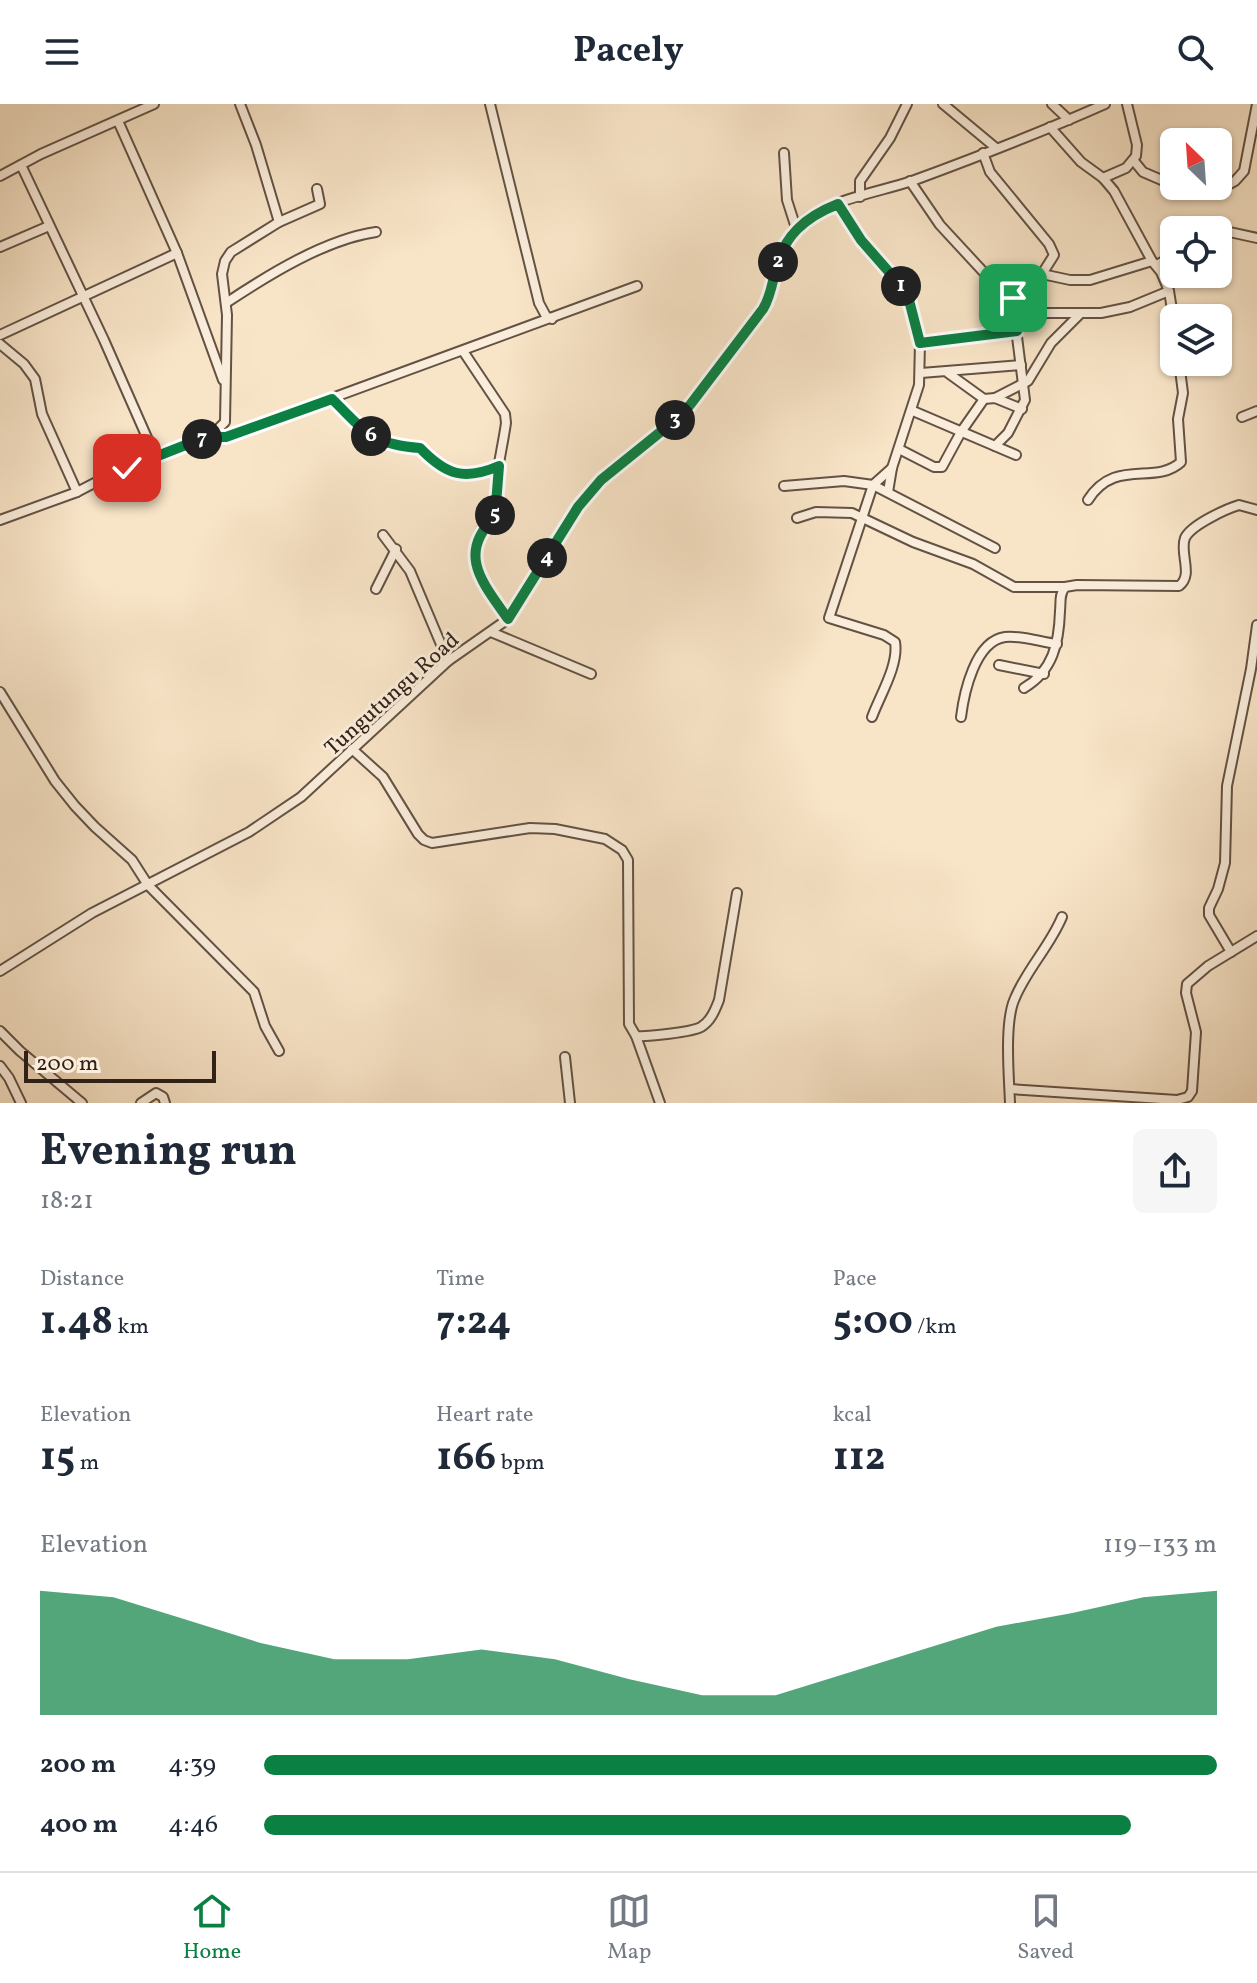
<!DOCTYPE html>
<html lang="en">
<head>
<meta charset="utf-8">
<style>
  :root { --surface:#fff; --page:#f6f6f7; --text:#1f2937; --muted:#747a83; --line:#e0e1e3; --accent:#0b8043 }
  body { margin:0; font-family:Vollkorn,serif; background:var(--page); color:var(--text); height:100vh; display:flex; flex-direction:column; font-size:30px; white-space:nowrap }
  * { box-sizing:border-box; margin:0 }
  p { font-size:26px; color:var(--muted) }
  .icon { flex:none; width:44px; height:44px; fill:none; stroke:currentColor; stroke-width:2; stroke-linecap:round; stroke-linejoin:round }
  .map { position:relative; height:999px; overflow:hidden }
  .details { display:flex; flex-direction:column; background:var(--surface); flex:1 }
  .details>* { flex:none }
  .needle { width:52px; rotate:335deg }
  .buttons { position:absolute; left:1160px; top:24px; display:grid; gap:16px }
  .buttons a { display:grid; place-items:center; width:72px; height:72px; border-radius:12px; background:var(--surface); box-shadow:0 2px 6px #0004; font-size:40px }
  .scale { position:absolute; left:24px; bottom:20px; width:192px; box-sizing:border-box; padding-left:8px; border:4px solid #312218; border-top:0; font-size:22px; line-height:28px; white-space:nowrap; color:#312218; -webkit-text-stroke:6px #faeddb; paint-order:stroke }
  .pin { position:absolute; display:grid; place-items:center; width:68px; height:68px; color:#fff; margin:-34px; border-radius:16px; box-shadow:0 4px 12px #0006 }
  .km { position:absolute; width:40px; height:40px; margin:-20px; border-radius:50%; background:#222; color:#fff; font-size:22px; line-height:40px; text-align:center }
  .round { display:grid; place-items:center; flex:none; width:84px; height:84px; border-radius:12px; background:var(--page) }
  .head { display:flex; align-items:center; justify-content:space-between; height:136px; padding:0 40px }
  h1 { font-size:44px; font-weight:700; line-height:60px }
  .figures { display:grid; grid-template-columns:repeat(3,1fr); gap:12px; height:136px; padding:8px 40px }
  .figures div { display:grid; align-content:center }
  .figures b { font-size:40px; font-weight:700 }
  .figures small { font-size:22px; font-weight:400 }
  .figures p { font-size:22px }
  .chart { height:224px; padding:16px 40px }
  .chart p { display:flex; justify-content:space-between }
  .chart svg { width:100%; height:144px; margin-top:8px; fill:var(--accent); opacity:.7 }
  ul { padding:0 40px; list-style:none; font-size:26px }
  li { display:grid; grid-template-columns:128px 96px 1fr; align-items:center; height:60px }
  li i { height:20px; border-radius:10px; background:var(--accent) }
  header { display:flex; justify-content:space-between; align-items:center; height:104px; padding:0 40px; background:var(--surface); font-size:36px; font-weight:700 }
  .menu { display:flex; justify-content:space-around; align-items:center; height:112px; border-top:2px solid var(--line); background:var(--surface); font-size:22px; color:var(--muted) }
  .menu a { display:grid; justify-items:center; gap:4px }
  .menu .selected { color:var(--accent) }
  .map>svg:first-child { display:block }
  .lines { fill:none; stroke-linecap:round; stroke-linejoin:round }
  .street-casing { stroke:#635244; stroke-width:12 }
  .street { stroke:#faeddb; stroke-width:8 }
  .route-casing { stroke:#fff; stroke-width:16 }
  .route { stroke:#0b8043; stroke-width:10 }
  .labels { text-anchor:middle; stroke-width:6; stroke-linejoin:round; paint-order:stroke }
  .street-label { font-size:22px; fill:#312218; stroke:#faeddb }
</style>
</head>
<body>
<header><svg class="icon" aria-label="menu" viewBox="0 0 24 24"><path d="M4 6h16M4 12h16M4 18h16"/></svg>Pacely<svg class="icon" aria-label="search" viewBox="0 0 24 24"><circle cx="10" cy="10" r="6"/><path d="M15 15l6 6"/></svg></header>
<div class="map">
<svg width="1257" height="999" viewBox="0 0 1257 999">
  <rect width="100%" height="100%" fill="#f8e4c7"/>
  <filter id="stains"><feTurbulence type="fractalNoise" baseFrequency=".0025" numOctaves="4"/><feColorMatrix values="0 0 0 0 .2 0 0 0 0 .09 0 0 0 0 .02 0 0 0 .5 -.17"/></filter>
  <radialGradient id="worn" r=".72"><stop offset=".6" stop-color="#630" stop-opacity="0"/><stop offset="1" stop-color="#630" stop-opacity=".3"/></radialGradient>
  <g class="lines">
    <defs>
      <g id="street">
        <polyline points="490,0 539,199 546,212 552,215"/>
        <polyline points="943,0 996,44"/>
        <polyline points="1052,0 1069,16"/>
        <polyline points="118,17 177,149 223,276"/>
        <polyline points="1050,23 1081,58 1103,74 1114,87 1152,157 1161,168 1169,187 1174,218"/>
        <polyline points="784,49 787,96 796,124"/>
        <polyline points="983,49 990,68 1049,140 1054,151 1042,170"/>
        <polyline points="1134,57 1143,68 1194,90 1226,82 1235,77 1244,67 1257,0"/>
        <polyline points="21,61 104,236 156,354"/>
        <polyline points="0,72 41,50 154,0"/>
        <polyline points="1103,74 1126,64 1136,52 1137,41 1127,0"/>
        <polyline points="910,77 940,121 989,174 1042,170 1070,176 1090,176 1152,157"/>
        <polyline points="860,93 860,77 890,34 907,0"/>
        <polyline points="838,100 861,136 903,184 909,196 920,239 919,281 892,364 888,388"/>
        <polyline points="279,118 320,100 317,85"/>
        <polyline points="1218,128 1225,127 1257,134"/>
        <polyline points="0,143 49,122"/>
        <polyline points="1156,161 1174,152"/>
        <polyline points="1012,172 1011,182 1014,209"/>
        <path d="M 226,199 C 268,171 326,135 376,128"/>
        <polyline points="0,231 177,149"/>
        <polyline points="920,239 1017,227"/>
        <polyline points="0,240 24,260 35,275 42,310 77,388"/>
        <path d="M 463,247 L 505,310 L 506,319 C 503,340 498,360 496,381 C 495,390 498,403 495,412 C 493,418 486,419 482,425 C 462,457 490,489 508,515"/>
        <polyline points="921,269 1021,261"/>
        <polyline points="948,269 984,295"/>
        <polyline points="995,294 1028,277 1051,239 1079,211"/>
        <path d="M 332,295 C 367,328 370,339 420,344 C 445,371 464,376 499,362"/>
        <polyline points="913,307 1016,351"/>
        <polyline points="1242,313 1257,307"/>
        <polyline points="211,332 225,318 227,211 222,170 225,157 231,148 279,118 256,41 240,0"/>
        <polyline points="995,342 1008,329 1025,296 1014,209 1101,209 1130,203 1169,187"/>
        <polyline points="899,345 934,363 942,363 961,328 984,295 995,294 1022,305"/>
        <polyline points="784,382 844,377 873,381 995,444"/>
        <path d="M 1088,396 C 1115,353 1155,382 1181,358 L 1178,315 L 1183,289 L 1179,258"/>
        <polyline points="797,414 816,408 852,409 913,438 973,460 1014,483 1065,483"/>
        <polyline points="0,416 77,388 104,374 200,335 211,332 226,333 637,182"/>
        <polyline points="383,431 410,467 448,557"/>
        <polyline points="376,485 396,445"/>
        <polyline points="491,528 591,570"/>
        <polyline points="999,561 1044,570"/>
        <path d="M 1024,584 C 1053,567 1059,539 1060,507 C 1061,498 1059,491 1065,483 L 1077,481 L 1179,482 C 1194,471 1179,449 1185,434 C 1191,421 1226,405 1239,401 L 1257,406"/>
        <polyline points="0,588 55,677 75,702 95,723 132,756 148,781 254,888 265,922 279,947"/>
        <path d="M 872,613 C 880,591 899,561 895,538 L 884,531 L 829,514 L 873,381 L 892,364"/>
        <path d="M 961,613 C 964,589 975,537 1005,533 C 1022,531 1040,538 1057,540"/>
        <path d="M 352,645 L 383,673 L 418,730 L 424,736 L 432,739 L 530,724 L 555,725 L 605,735 L 622,746 L 628,756 L 629,920 L 636,932 C 647,933 692,928 701,923 C 711,917 715,906 719,896 L 737,789"/>
        <polyline points="1231,848 1209,811 1209,804 1218,785 1225,759 1227,682 1251,565 1257,521"/>
        <path d="M 0,867 L 92,809 L 249,728 L 301,693 L 448,557 L 508,515 L 578,403 L 601,376 L 674,317 L 690,301 L 763,205 C 779,179 775,145 798,122 C 822,97 879,88 912,77 C 977,53 1042,28 1105,0"/>
        <polyline points="0,927 20,947 82,999"/>
        <polyline points="636,932 660,999"/>
        <polyline points="565,953 570,999"/>
        <polyline points="0,962 9,974 21,999"/>
        <polyline points="1010,985 1177,996 1188,993 1192,987 1196,928 1186,889 1187,880 1208,862 1257,832"/>
        <polyline points="141,999 156,989 163,993 165,999"/>
        <path d="M 1010,999 C 1009,972 1004,917 1015,894 C 1027,865 1050,842 1062,813"/>
      </g>
    </defs>
    <use href="#street" class="street-casing"/>
    <use href="#street" class="street"/>
  </g>
  <g class="lines">
    <defs>
      <path id="route" d="M 127,364 L 206,333 L 226,333 L 332,295 C 366,328 370,340 420,344 C 446,371 464,377 499,362 L 495,413 C 456,450 483,479 508,515 L 578,403 L 601,376 L 674,317 L 690,301 L 763,205 C 770,194 772,181 775,168 C 783,132 805,113 838,100 L 861,136 L 903,184 L 909,196 L 920,239 L 1017,227 L 1013,194"/>
    </defs>
    <use href="#route" class="route-casing"/>
    <use href="#route" class="route"/>
  </g>
  <g class="labels">
    <g class="street-label">
      <text transform="translate(391 589) rotate(-42)" y="8">Tungutungu Road</text>
    </g>
  </g>
  <rect width="100%" height="100%" filter="url(#stains)"/>
  <rect width="100%" height="100%" fill="url(#worn)"/>
</svg>
<div class="buttons">
<a><svg class="needle" viewBox="-14 -14 28 28"><path d="M0-13l5 13h-10z" fill="#e53935"/><path d="M0 13l5-13h-10z" fill="#747a83"/></svg></a>
<a><svg class="icon" aria-label="locate" viewBox="0 0 24 24"><circle cx="12" cy="12" r="6"/><path d="M12 2v4M12 18v4M2 12h4M18 12h4"/></svg></a>
<a><svg class="icon" aria-label="layers" viewBox="0 0 24 24"><path d="M12 4l9 5-9 5-9-5zM3 14l9 5 9-5"/></svg></a>
</div>
<div class="scale">200 m</div>
<div class="pin" style="left:1013px;top:194px;background:#1e9e55"><svg class="icon" aria-label="arrive" viewBox="0 0 24 24"><path d="M6 21V4h12l-3 4 3 4H6"/></svg></div>
<div class="pin" style="left:127px;top:364px;background:#d93025"><svg class="icon" aria-label="check" viewBox="0 0 24 24"><path d="M5 12l5 5 9-10"/></svg></div>
<b class="km" style="left:901px;top:182px">1</b>
<b class="km" style="left:778px;top:158px">2</b>
<b class="km" style="left:675px;top:316px">3</b>
<b class="km" style="left:547px;top:454px">4</b>
<b class="km" style="left:495px;top:411px">5</b>
<b class="km" style="left:371px;top:332px">6</b>
<b class="km" style="left:202px;top:335px">7</b>
</div>
<section class="details">
<div class="head"><div><h1>Evening run</h1><p>18:21</p></div><a class="round"><svg class="icon" aria-label="share" viewBox="0 0 24 24"><path d="M12 15V3M7 8l5-5 5 5M5 13v7h14v-7"/></svg></a></div>
<div class="figures">
<div><p>Distance</p><b>1.48<small> km</small></b></div>
<div><p>Time</p><b>7:24</b></div>
<div><p>Pace</p><b>5:00<small> /km</small></b></div>
</div>
<div class="figures">
<div><p>Elevation</p><b>15<small> m</small></b></div>
<div><p>Heart rate</p><b>166<small> bpm</small></b></div>
<div><p>kcal</p><b>112</b></div>
</div>
<div class="chart"><p><span>Elevation</span>119–133 m</p>
<svg viewBox="0 0 160 44" preserveAspectRatio="none"><path d="M0 44V6L10 8L20 15L30 22L40 27L50 27L60 24L70 27L80 33L90 38L100 38L110 31L120 24L130 17L140 13L150 8L160 6V44z"/></svg>
</div>
<ul>
<li><b>200 m</b>4:39<i style="width:100%"></i></li>
<li><b>400 m</b>4:46<i style="width:91%"></i></li>
</ul>
</section>
<nav class="menu">
<a class="selected"><svg class="icon" aria-label="home" viewBox="0 0 24 24"><path d="M3 11l9-7 9 7M6 9v11h12V9"/></svg>Home</a>
<a><svg class="icon" aria-label="map" viewBox="0 0 24 24"><path d="M3 6l6-2 6 2 6-2v14l-6 2-6-2-6 2zM9 4v14M15 6v14"/></svg>Map</a>
<a><svg class="icon" aria-label="saved" viewBox="0 0 24 24"><path d="M7 4h10v16l-5-4-5 4z"/></svg>Saved</a>
</nav>
</body>
</html>
